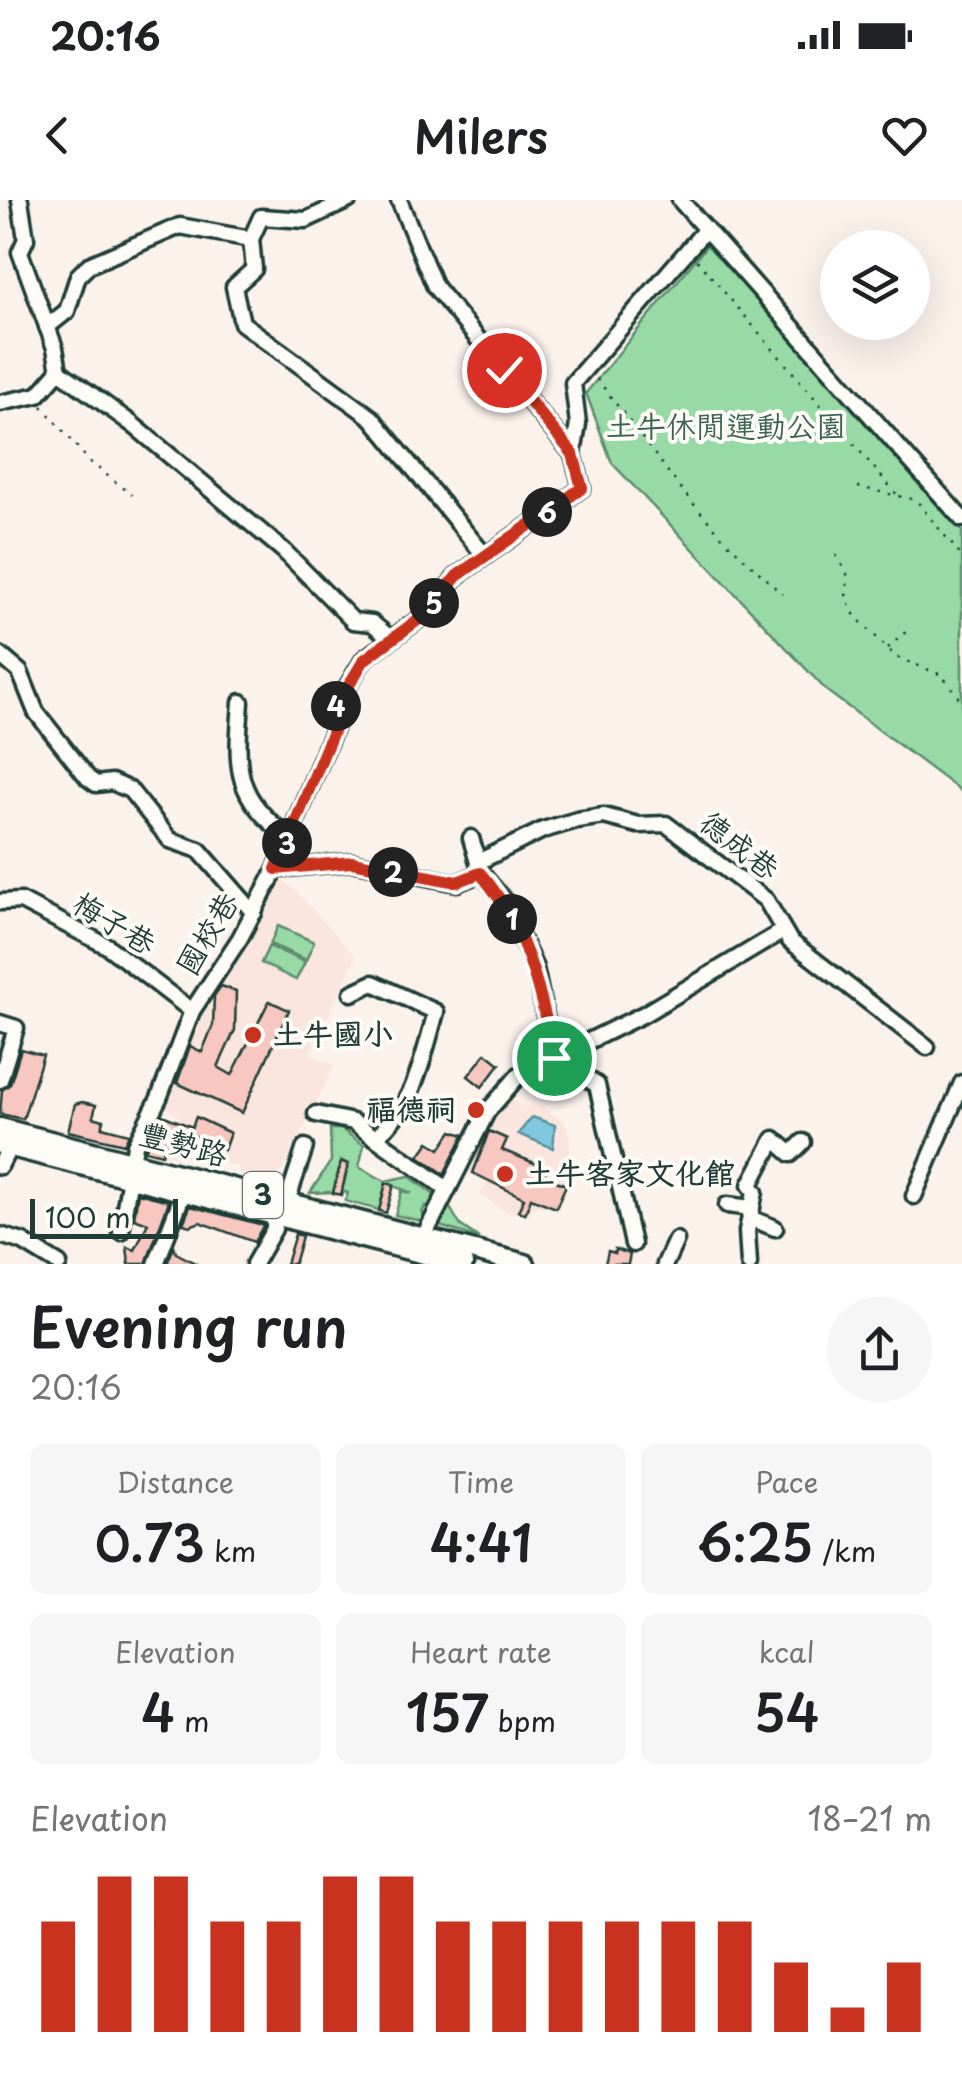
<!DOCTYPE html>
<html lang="en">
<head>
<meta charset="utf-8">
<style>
  :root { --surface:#fff; --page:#f6f6f6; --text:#202124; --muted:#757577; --accent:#c8321e }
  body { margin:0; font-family:"Playpen Sans","LXGW WenKai TC",sans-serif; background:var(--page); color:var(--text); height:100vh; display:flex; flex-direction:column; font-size:38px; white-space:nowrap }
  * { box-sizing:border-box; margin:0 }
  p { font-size:32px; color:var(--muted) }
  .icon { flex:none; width:55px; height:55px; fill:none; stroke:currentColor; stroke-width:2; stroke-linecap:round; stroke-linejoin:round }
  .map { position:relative; height:1064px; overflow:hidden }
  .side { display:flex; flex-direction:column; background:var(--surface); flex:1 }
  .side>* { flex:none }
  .controls { position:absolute; left:820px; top:30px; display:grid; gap:20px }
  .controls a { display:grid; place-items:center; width:110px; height:110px; border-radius:50%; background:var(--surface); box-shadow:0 10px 40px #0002; font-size:50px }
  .scale { position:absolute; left:30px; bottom:25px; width:148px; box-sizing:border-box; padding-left:10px; border:5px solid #1f3d34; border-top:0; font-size:28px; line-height:35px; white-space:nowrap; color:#1f3d34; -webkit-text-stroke:8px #fdfcf7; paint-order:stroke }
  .pin { position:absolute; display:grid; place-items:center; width:85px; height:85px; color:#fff; margin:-42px; border:5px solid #fff; border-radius:50%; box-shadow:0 2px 10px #0007 }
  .km { position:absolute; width:50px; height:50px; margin:-25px; border-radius:50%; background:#222; color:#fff; font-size:28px; line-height:50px; text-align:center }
  .round { display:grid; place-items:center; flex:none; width:105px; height:105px; border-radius:52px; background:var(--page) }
  .overview { display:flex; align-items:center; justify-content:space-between; height:170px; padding:0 30px }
  h1 { font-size:55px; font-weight:600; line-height:75px }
  .figures { display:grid; grid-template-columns:repeat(3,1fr); gap:15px; height:170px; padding:10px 30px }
  .figures div { display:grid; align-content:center; border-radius:15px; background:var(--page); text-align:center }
  .figures b { font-size:50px; font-weight:600 }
  .figures small { font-size:28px; font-weight:400 }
  .figures p { font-size:28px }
  .chart { height:280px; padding:20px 30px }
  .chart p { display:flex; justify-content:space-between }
  .chart svg { width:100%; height:180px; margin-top:10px; stroke:var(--accent); stroke-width:6 }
  .status { display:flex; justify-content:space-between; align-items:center; height:70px; padding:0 50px; background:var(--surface); direction:ltr }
  .status svg { height:28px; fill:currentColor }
  header { display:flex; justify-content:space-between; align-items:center; height:130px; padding:0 30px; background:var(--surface); font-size:45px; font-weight:600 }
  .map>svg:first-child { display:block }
  .built { fill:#fbe5df }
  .green { fill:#97daa6; stroke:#5b8c6d; stroke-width:2.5 }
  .water { fill:#7fc8df; stroke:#59909b; stroke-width:2.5 }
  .building { fill:#f8c8c0; stroke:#1f3d34; stroke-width:2.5 }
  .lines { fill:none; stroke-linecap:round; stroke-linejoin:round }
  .minor-casing { stroke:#1f3d34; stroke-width:21 }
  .major-casing { stroke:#1f3d34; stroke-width:25 }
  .path { stroke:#1f3d34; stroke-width:2.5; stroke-dasharray:2.5 8; stroke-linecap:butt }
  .minor { stroke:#fdfcf7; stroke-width:14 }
  .major { stroke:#fdfcf7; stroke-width:18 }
  .route-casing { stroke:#fff; stroke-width:20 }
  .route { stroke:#c8321e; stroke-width:12 }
  .poi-dot { fill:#c8321e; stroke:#fdfcf7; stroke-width:4 }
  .labels { text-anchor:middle; stroke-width:8; stroke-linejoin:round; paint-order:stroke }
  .shield { fill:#fdfcf7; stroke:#62766e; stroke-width:2.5 }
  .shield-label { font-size:28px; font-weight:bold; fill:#1f3d34 }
  .park-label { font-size:30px; fill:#3d6450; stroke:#fdfcf7 }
  .street-label { font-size:30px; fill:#1f3d34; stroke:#fdfcf7 }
  .poi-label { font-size:30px; font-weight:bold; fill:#1f3d34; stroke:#fdfcf7; text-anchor:start }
</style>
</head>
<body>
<div class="status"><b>20:16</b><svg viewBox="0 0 49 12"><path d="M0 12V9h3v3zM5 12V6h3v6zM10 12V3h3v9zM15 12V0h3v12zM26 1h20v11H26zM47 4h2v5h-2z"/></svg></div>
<header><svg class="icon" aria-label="back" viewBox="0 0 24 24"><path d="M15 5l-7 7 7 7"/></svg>Milers<svg class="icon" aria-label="heart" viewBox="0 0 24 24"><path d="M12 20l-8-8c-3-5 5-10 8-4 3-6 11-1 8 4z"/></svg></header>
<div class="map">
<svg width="962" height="1064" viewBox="0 0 962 1064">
  <rect width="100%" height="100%" fill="#fcf2ec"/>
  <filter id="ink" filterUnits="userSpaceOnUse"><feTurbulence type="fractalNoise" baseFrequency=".01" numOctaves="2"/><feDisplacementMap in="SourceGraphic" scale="20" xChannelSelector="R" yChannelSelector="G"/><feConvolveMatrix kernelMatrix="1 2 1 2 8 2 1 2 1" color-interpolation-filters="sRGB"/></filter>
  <g filter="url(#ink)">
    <g class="built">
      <polygon points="276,676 293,688 356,757 310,853 335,865 282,972 267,982 240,975 237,966 163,954 179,918 161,903 196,813"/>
      <polygon points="505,896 525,906 541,906 565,922 570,937 570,978 559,1009 534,1006 530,1014 508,1013 480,995 488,982 462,969"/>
    </g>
    <g class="green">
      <polygon points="708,44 962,331 962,592 827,491 612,263 586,193"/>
      <polygon points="278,726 314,742 306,760 270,744"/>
      <polygon points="269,746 305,762 296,780 261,763"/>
      <polygon points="330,929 341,929 364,945 359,967 385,981 409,976 436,996 431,1007 425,1006 422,1013 426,1015 421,1021 395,1015 402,991 412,993 386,983 379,1010 345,1001 348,993 342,991 349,964 341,961 333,992 310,993 331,961"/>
      <polygon points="448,1004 460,1025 479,1038 436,1025"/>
    </g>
    <polygon class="water" points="532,917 555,925 553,948 518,934"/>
    <g class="building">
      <polygon points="221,786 236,791 235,830 218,867 232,875 269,801 289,810 242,913 177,883 190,846 202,852 213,825 214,796"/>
      <polygon points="21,849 43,855 23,919 0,914 2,890 10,884"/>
      <polygon points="486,853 500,864 482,887 468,876"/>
      <polygon points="82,902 96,905 93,917 104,920 102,927 129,934 124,944 68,931 75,904"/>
      <polygon points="162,915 192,927 196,917 230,933 224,950 183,930 175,948 165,945 162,954 145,950"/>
      <polygon points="452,931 464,935 444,974 419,956 429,942 440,949"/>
      <polygon points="489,931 507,939 502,950 547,968 544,976 566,985 556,1008 531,998 525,1014 518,1011 524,998 473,973"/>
      <polygon points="341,962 348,964 341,995 333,993"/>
      <polygon points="386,983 394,985 386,1013 379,1011"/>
      <polygon points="138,993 169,1001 146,1064 129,1064 127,1047 135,1050 148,1023 134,1018"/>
      <polygon points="190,1006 263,1025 263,1026 254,1042 200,1022 190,1026 183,1024"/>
      <polygon points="295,1034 302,1036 294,1064 286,1064"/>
      <polygon points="174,1046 176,1053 197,1064 167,1064"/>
      <polygon points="615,1049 630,1054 628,1064 605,1064 608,1051 615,1053"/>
    </g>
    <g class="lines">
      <defs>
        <g id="minor">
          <polyline points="399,0 435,87 573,254"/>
          <polyline points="680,0 962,319"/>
          <polyline points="251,39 254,69 234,87 242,123 372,218 485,356"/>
          <polyline points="47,127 67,111 78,76 89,65 180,26 251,39 261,17 306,20 349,0"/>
          <polyline points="59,171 132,224 284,351 353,421 372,423 389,437"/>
          <polyline points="0,203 38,195 59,171 55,148 20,52 26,39 20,0"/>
          <polyline points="0,455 20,472 36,512 88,578 96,584 112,582 130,590 170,640 199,650 254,713"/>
          <path d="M 241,502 C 236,568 233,596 290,638"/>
          <polyline points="471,638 481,673 503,699 535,768 554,858 597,885 633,1044"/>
          <polyline points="478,662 543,630 577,620 604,616 638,625 666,624 766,700 790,741 927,847"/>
          <polyline points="276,669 352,662 457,683 481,673"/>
          <polyline points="0,702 21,701 107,746 192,811"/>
          <path d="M 352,793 L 373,783 L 436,812 C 422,861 415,904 376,937"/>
          <polyline points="0,823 16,828 0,880"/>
          <polyline points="316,914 353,922 447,989"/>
          <polyline points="0,966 10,946"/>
          <polyline points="914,996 962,883"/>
          <polyline points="287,1002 305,947"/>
          <polyline points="727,1005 752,1008"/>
          <polyline points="750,1018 775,1028"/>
          <polyline points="121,1032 135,945 159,898 192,811 240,738 276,669 334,529 335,507 364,459 426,414 457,376 582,288 573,254 578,224 573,183 706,29"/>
          <polyline points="0,1035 23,1042 59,1064"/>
          <polyline points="419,1046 487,912 519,875 644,814 783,731"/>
          <polyline points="156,1064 184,991"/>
          <polyline points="254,1064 274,1029 274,1015"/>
          <polyline points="665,1064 676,1040"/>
          <polyline points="749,1064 747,1031 755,992 750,985 774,939 791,954 803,942"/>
        </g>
        <g id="major">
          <polyline points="0,928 525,1064"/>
          <polyline points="0,944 463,1064"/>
        </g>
      </defs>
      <use href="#minor" class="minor-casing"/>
      <use href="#major" class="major-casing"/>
      <g class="path">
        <polyline points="697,60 898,296"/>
        <polyline points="597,179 685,294 725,340 782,394"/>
        <polyline points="42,206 89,261 132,295"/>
        <polyline points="858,287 916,300 962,357"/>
        <polyline points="836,355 848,376 846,397 855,416 896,457 942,475 962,502"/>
        <polyline points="888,448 910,428"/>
      </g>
      <use href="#minor" class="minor"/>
      <use href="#major" class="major"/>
    </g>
  </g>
  <g class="lines" filter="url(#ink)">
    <defs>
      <path id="route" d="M 504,170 L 573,254 L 582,288 L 457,376 L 426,414 L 364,460 L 336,507 L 334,529 L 276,669 L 352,662 L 457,682 L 480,673 C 527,727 540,790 554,858"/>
    </defs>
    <use href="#route" class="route-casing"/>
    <use href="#route" class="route"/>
  </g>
  <g class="poi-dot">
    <circle cx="253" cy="835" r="10"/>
    <circle cx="476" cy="910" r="10"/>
    <circle cx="505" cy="974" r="10"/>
  </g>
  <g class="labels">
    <rect class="shield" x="243" y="972" width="40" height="46" rx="8"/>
    <g class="shield-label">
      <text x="263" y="1005">3</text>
    </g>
    <g class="park-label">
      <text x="726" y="237">土牛休閒運動公園</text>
    </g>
    <g class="street-label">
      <text transform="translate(739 646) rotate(38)" y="10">德成巷</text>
      <text transform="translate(114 724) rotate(31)" y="10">梅子巷</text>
      <text transform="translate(208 734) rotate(-59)" y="10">國校巷</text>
      <text transform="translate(183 945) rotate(15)" y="10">豐勢路</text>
    </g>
    <g class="poi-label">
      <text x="273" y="845">土牛國小</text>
      <text x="456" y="920" text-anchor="end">福德祠</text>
      <text x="525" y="984">土牛客家文化館</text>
    </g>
  </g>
</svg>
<div class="controls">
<a><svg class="icon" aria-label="layers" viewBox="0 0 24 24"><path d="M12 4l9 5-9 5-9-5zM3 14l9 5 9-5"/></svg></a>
</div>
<div class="scale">100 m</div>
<div class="pin" style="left:554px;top:858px;background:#1e9e55"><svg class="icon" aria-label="arrive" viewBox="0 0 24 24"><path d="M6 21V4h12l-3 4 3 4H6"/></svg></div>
<div class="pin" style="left:504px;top:170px;background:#d93025"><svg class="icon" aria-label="check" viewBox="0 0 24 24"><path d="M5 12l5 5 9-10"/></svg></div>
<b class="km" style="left:512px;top:719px">1</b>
<b class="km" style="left:393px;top:672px">2</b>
<b class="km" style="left:287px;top:643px">3</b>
<b class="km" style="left:336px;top:506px">4</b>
<b class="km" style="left:434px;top:403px">5</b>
<b class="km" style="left:547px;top:312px">6</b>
</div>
<section class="side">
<div class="overview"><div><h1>Evening run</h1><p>20:16</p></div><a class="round"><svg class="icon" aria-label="share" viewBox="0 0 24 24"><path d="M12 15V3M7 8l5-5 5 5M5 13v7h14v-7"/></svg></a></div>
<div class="figures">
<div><p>Distance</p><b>0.73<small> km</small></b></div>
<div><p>Time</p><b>4:41</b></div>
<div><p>Pace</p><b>6:25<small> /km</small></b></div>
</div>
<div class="figures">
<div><p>Elevation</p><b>4<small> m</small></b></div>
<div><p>Heart rate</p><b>157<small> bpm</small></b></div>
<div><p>kcal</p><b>54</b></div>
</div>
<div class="chart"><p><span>Elevation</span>18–21 m</p>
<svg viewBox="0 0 160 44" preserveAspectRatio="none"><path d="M5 44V17M15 44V6M25 44V6M35 44V17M45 44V17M55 44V6M65 44V6M75 44V17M85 44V17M95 44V17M105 44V17M115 44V17M125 44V17M135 44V27M145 44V38M155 44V27"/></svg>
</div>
</section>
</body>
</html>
